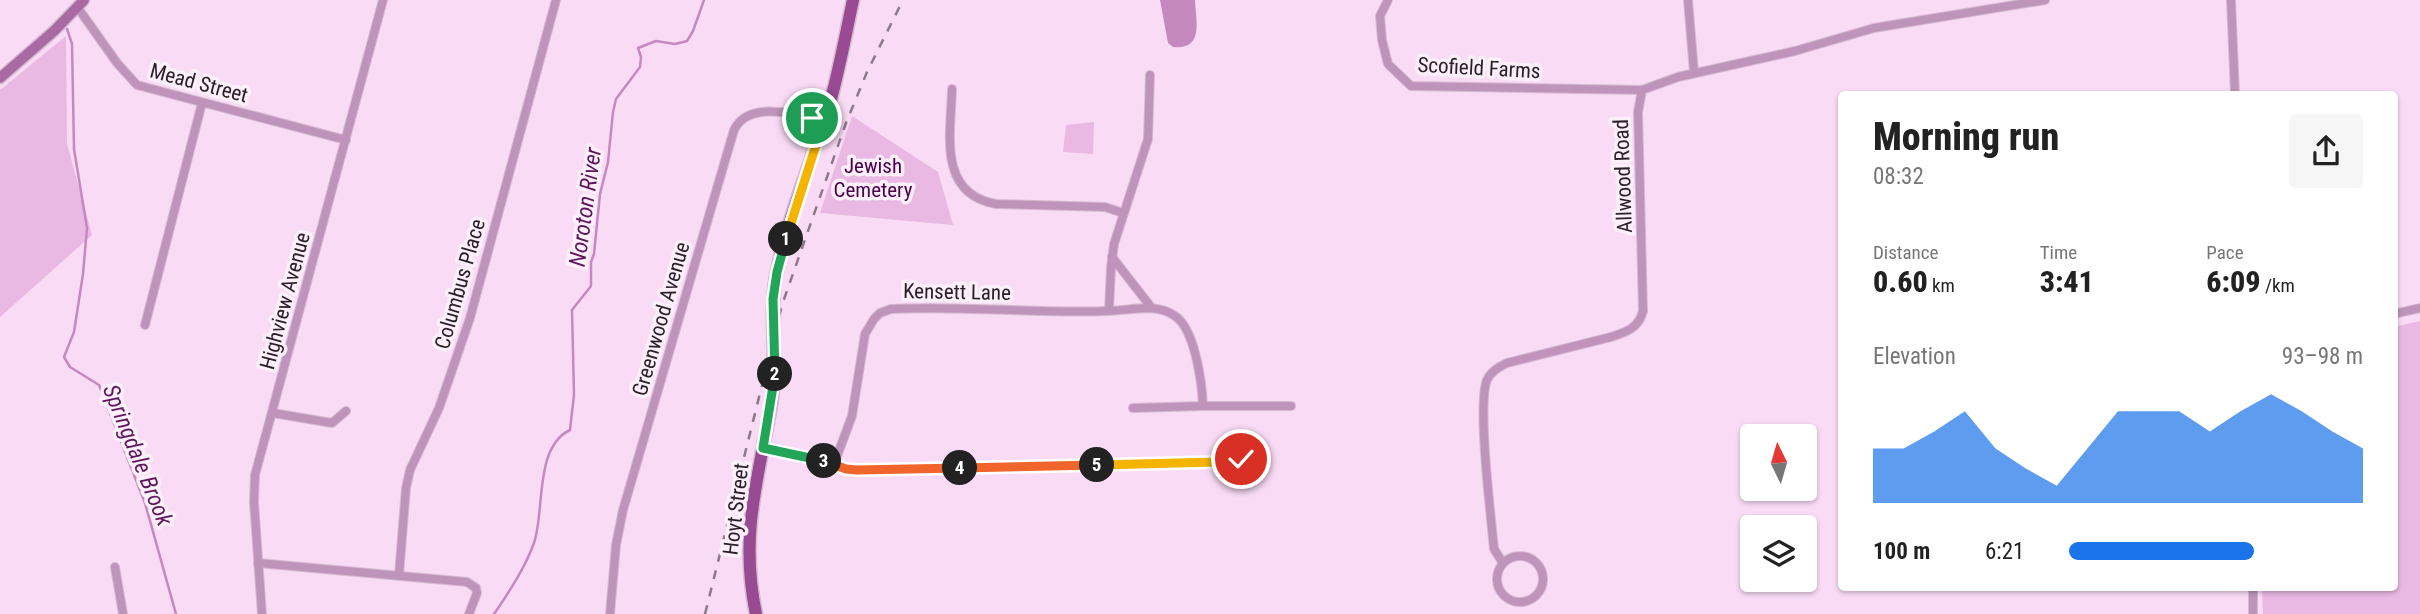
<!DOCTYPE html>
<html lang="en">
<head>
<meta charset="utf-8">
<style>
  :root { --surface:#fff; --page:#f6f6f6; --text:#222; --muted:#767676; --accent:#1a73e8 }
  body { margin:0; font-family:"Roboto Condensed",sans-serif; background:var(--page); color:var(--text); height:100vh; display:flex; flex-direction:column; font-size:26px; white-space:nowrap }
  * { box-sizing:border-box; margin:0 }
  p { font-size:23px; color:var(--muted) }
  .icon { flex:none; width:38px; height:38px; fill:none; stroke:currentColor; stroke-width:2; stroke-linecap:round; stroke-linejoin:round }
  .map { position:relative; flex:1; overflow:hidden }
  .details { position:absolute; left:1838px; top:91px; width:560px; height:500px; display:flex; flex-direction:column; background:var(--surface); border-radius:7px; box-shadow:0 2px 5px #0004 }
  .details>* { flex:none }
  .needle { width:46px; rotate:355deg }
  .tools { position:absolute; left:1740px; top:424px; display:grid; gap:14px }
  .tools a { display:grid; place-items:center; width:77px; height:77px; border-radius:7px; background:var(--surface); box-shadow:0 2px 5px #0004; font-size:35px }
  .pin { position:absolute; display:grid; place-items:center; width:60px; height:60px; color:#fff; margin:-30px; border:4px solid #fff; border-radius:50%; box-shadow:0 2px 7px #0007 }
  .km { position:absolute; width:35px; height:35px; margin:-18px; border-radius:50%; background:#222; color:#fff; font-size:19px; line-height:35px; text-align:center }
  .round { display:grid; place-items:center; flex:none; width:74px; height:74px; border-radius:7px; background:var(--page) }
  .summary { display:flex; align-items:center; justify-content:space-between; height:119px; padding:0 35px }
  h1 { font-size:38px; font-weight:800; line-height:52px }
  .metrics { display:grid; grid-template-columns:repeat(3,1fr); gap:10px; height:119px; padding:7px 35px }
  .metrics div { display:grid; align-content:center }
  .metrics b { font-size:30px; font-weight:800 }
  .metrics small { font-size:19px; font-weight:400 }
  .metrics p { font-size:19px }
  .chart { height:196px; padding:14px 35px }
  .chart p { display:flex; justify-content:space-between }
  .chart svg { width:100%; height:126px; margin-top:7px; fill:var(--accent); opacity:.7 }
  ul { padding:0 35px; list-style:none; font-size:23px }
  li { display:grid; grid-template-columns:112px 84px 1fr; align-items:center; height:52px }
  li i { height:18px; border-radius:9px; background:var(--accent) }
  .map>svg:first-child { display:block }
  .green { fill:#e9b8e3 }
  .water { fill:#c589bf }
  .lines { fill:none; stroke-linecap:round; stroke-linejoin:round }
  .stream { stroke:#c589bf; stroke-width:2.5 }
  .street-casing { stroke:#d5b9d1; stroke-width:10 }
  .secondary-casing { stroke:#d5b9d1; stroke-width:13 }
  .primary-casing { stroke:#d5b9d1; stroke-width:15 }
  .street { stroke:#bf94ba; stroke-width:8 }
  .secondary { stroke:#a96aa3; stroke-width:10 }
  .primary { stroke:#984b92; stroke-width:12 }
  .rail { stroke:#8d788a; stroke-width:2.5; stroke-dasharray:9 9; stroke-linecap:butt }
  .split-1-casing { stroke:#fff; stroke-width:14 }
  .split-2-casing { stroke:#fff; stroke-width:14 }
  .split-3-casing { stroke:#fff; stroke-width:14 }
  .split-4-casing { stroke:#fff; stroke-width:14 }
  .split-5-casing { stroke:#fff; stroke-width:14 }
  .split-6-casing { stroke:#fff; stroke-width:14 }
  .split-1 { stroke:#f5b400; stroke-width:9 }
  .split-2 { stroke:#22a559; stroke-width:9 }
  .split-3 { stroke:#22a559; stroke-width:9 }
  .split-4 { stroke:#f0652b; stroke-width:9 }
  .split-5 { stroke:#f0652b; stroke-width:9 }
  .split-6 { stroke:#f5b400; stroke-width:9 }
  .labels { text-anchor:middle; stroke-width:7; stroke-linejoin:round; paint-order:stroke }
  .street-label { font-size:21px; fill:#2b2029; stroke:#fbeffa }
  .park-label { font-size:21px; fill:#4b0049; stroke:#fbeffa }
  .water-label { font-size:23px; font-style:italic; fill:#5f175b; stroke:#fbeffa }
</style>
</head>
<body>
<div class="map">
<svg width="2420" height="614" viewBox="0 0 2420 614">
  <rect width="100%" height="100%" fill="#fadbf6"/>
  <g class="green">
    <polygon points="66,36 67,144 92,235 0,317 0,90"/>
    <polygon points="852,116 938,172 953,225 820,213"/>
    <polygon points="1094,122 1093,154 1063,152 1066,125"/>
    <polygon points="2420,321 2420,614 2263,614 2262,588 2394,588 2394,327"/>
  </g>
  <path class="water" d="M 1160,0 L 1195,0 C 1196,22 1204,50 1173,47 L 1168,43 Z"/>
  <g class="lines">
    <g class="stream">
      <polyline points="67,29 72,44 74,149 87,228 83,274 74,332 64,357 70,367 99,385 145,503 176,614"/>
      <path d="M 494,614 C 509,592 525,568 534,543 C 545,511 534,447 570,430 L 574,395 L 572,310 L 591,286 L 591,262 L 594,254 L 600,194 L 608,162 L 613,112 L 616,99 L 640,67 L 641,57 L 638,48 L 656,41 L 675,44 L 687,41 L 693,31 L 704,0"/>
    </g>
    <defs>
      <g id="street">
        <polyline points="1388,0 1380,16 1382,40 1388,64 1411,86 1642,90 1678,77 1795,51 1874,28 2045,0"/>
        <polyline points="1688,0 1694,72"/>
        <polyline points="2231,0 2235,94"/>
        <polyline points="78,8 117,63 137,85 346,140"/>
        <path d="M 952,89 C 951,132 937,194 996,204 L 1105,207 L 1123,213"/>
        <polyline points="1112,257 1151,307"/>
        <polyline points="1109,311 1111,267 1114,244 1148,139 1150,75"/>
        <polyline points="2394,314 2420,308"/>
        <polyline points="145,325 202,103"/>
        <polyline points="1203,406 1291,406"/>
        <polyline points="273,413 332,423 346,411"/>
        <polyline points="763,448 808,456 846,469 857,470 1218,462 1240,459"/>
        <path d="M 834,464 L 852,416 L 865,334 L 874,319 L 880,313 L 891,309 C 963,305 1035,314 1107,311 C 1129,311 1155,302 1175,316 C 1195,329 1202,383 1203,406 L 1133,408"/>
        <circle cx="1520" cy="579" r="23"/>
        <polyline points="258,563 467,582 476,588 477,593 469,614"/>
        <path d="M 1503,563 L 1494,549 C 1491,516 1477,405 1487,380 C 1491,371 1499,367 1507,363 L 1611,337 C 1626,332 1639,328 1643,311 L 1638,112 L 1642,90"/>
        <polyline points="115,567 123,614"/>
        <polyline points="399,575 406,488 410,470 439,408 470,318 556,0"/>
        <polyline points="2253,588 2253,614"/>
        <polyline points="262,614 254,502 255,475 383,0"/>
        <path d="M 610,614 L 616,545 L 623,510 L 734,130 C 749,99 797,115 824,120"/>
      </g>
      <polyline id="secondary" points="0,78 54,31 84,0"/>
      <path id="primary" d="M 756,614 C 739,532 759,478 772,399 C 778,356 768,314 777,271 C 789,213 814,156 831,99 C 840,66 846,33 853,0"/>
    </defs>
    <use href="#street" class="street-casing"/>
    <use href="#secondary" class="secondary-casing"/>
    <use href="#primary" class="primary-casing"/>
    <use href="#street" class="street"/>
    <use href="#secondary" class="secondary"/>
    <use href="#primary" class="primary"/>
    <polyline class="rail" points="705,614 782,305 846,123 867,72 903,0"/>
  </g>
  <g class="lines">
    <defs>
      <polyline id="split-1" points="786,239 824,120 812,118"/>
      <polyline id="split-2" points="775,374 773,299 777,272 786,239"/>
      <polyline id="split-3" points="775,374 763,448 824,461"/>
      <polyline id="split-4" points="824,461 846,469 857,470 960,468"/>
      <polyline id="split-5" points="960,468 1097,465"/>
      <polyline id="split-6" points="1097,465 1218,462 1241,459"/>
    </defs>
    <use href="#split-1" class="split-1-casing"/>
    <use href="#split-2" class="split-2-casing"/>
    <use href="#split-3" class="split-3-casing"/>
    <use href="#split-4" class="split-4-casing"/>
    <use href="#split-5" class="split-5-casing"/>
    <use href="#split-6" class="split-6-casing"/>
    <use href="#split-1" class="split-1"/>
    <use href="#split-2" class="split-2"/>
    <use href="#split-3" class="split-3"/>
    <use href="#split-4" class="split-4"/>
    <use href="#split-5" class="split-5"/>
    <use href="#split-6" class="split-6"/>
  </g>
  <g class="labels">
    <g class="street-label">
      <text transform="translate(1479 68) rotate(3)" y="7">Scofield Farms</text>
      <text transform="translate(199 83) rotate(15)" y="7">Mead Street</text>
      <text transform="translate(1623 176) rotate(-92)" y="7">Allwood Road</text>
      <text transform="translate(460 284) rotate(-74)" y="7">Columbus Place</text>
      <text transform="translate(957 292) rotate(1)" y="7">Kensett Lane</text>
      <text transform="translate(285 301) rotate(-75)" y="7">Highview Avenue</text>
      <text transform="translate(661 319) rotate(-74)" y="7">Greenwood Avenue</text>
      <text transform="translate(736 509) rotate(-83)" y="7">Hoyt Street</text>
    </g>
    <g class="park-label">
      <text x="873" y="173">Jewish<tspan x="873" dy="24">Cemetery</tspan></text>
    </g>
    <g class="water-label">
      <text transform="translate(585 207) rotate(-82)" y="8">Noroton River</text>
      <text transform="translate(138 455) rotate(68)" y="8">Springdale Brook</text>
    </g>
  </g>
</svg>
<div class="tools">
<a><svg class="needle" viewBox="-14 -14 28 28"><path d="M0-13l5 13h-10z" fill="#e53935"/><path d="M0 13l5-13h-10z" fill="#767676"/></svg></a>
<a><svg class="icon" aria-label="layers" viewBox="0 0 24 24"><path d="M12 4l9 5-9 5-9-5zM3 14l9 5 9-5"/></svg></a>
</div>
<div class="pin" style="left:812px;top:118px;background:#1e9e55"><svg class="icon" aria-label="arrive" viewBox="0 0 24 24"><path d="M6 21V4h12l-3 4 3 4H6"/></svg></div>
<div class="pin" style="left:1241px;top:459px;background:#d93025"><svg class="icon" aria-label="check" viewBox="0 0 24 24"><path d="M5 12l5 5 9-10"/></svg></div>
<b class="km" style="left:786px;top:239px">1</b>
<b class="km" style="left:775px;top:374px">2</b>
<b class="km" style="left:824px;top:461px">3</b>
<b class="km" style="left:960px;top:468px">4</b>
<b class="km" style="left:1097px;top:465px">5</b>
<section class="details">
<div class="summary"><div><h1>Morning run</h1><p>08:32</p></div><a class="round"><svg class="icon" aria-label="share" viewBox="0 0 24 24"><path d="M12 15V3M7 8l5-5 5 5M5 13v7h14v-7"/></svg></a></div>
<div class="metrics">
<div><p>Distance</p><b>0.60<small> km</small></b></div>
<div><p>Time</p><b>3:41</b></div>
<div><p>Pace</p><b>6:09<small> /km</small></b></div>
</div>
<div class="chart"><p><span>Elevation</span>93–98 m</p>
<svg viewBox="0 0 160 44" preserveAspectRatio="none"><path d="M0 44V25L10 25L20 19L30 12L40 25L50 32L60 38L70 25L80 12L90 12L100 12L110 19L120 12L130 6L140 12L150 19L160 25V44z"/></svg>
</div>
<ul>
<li><b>100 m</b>6:21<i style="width:63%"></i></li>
</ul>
</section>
</div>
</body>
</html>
